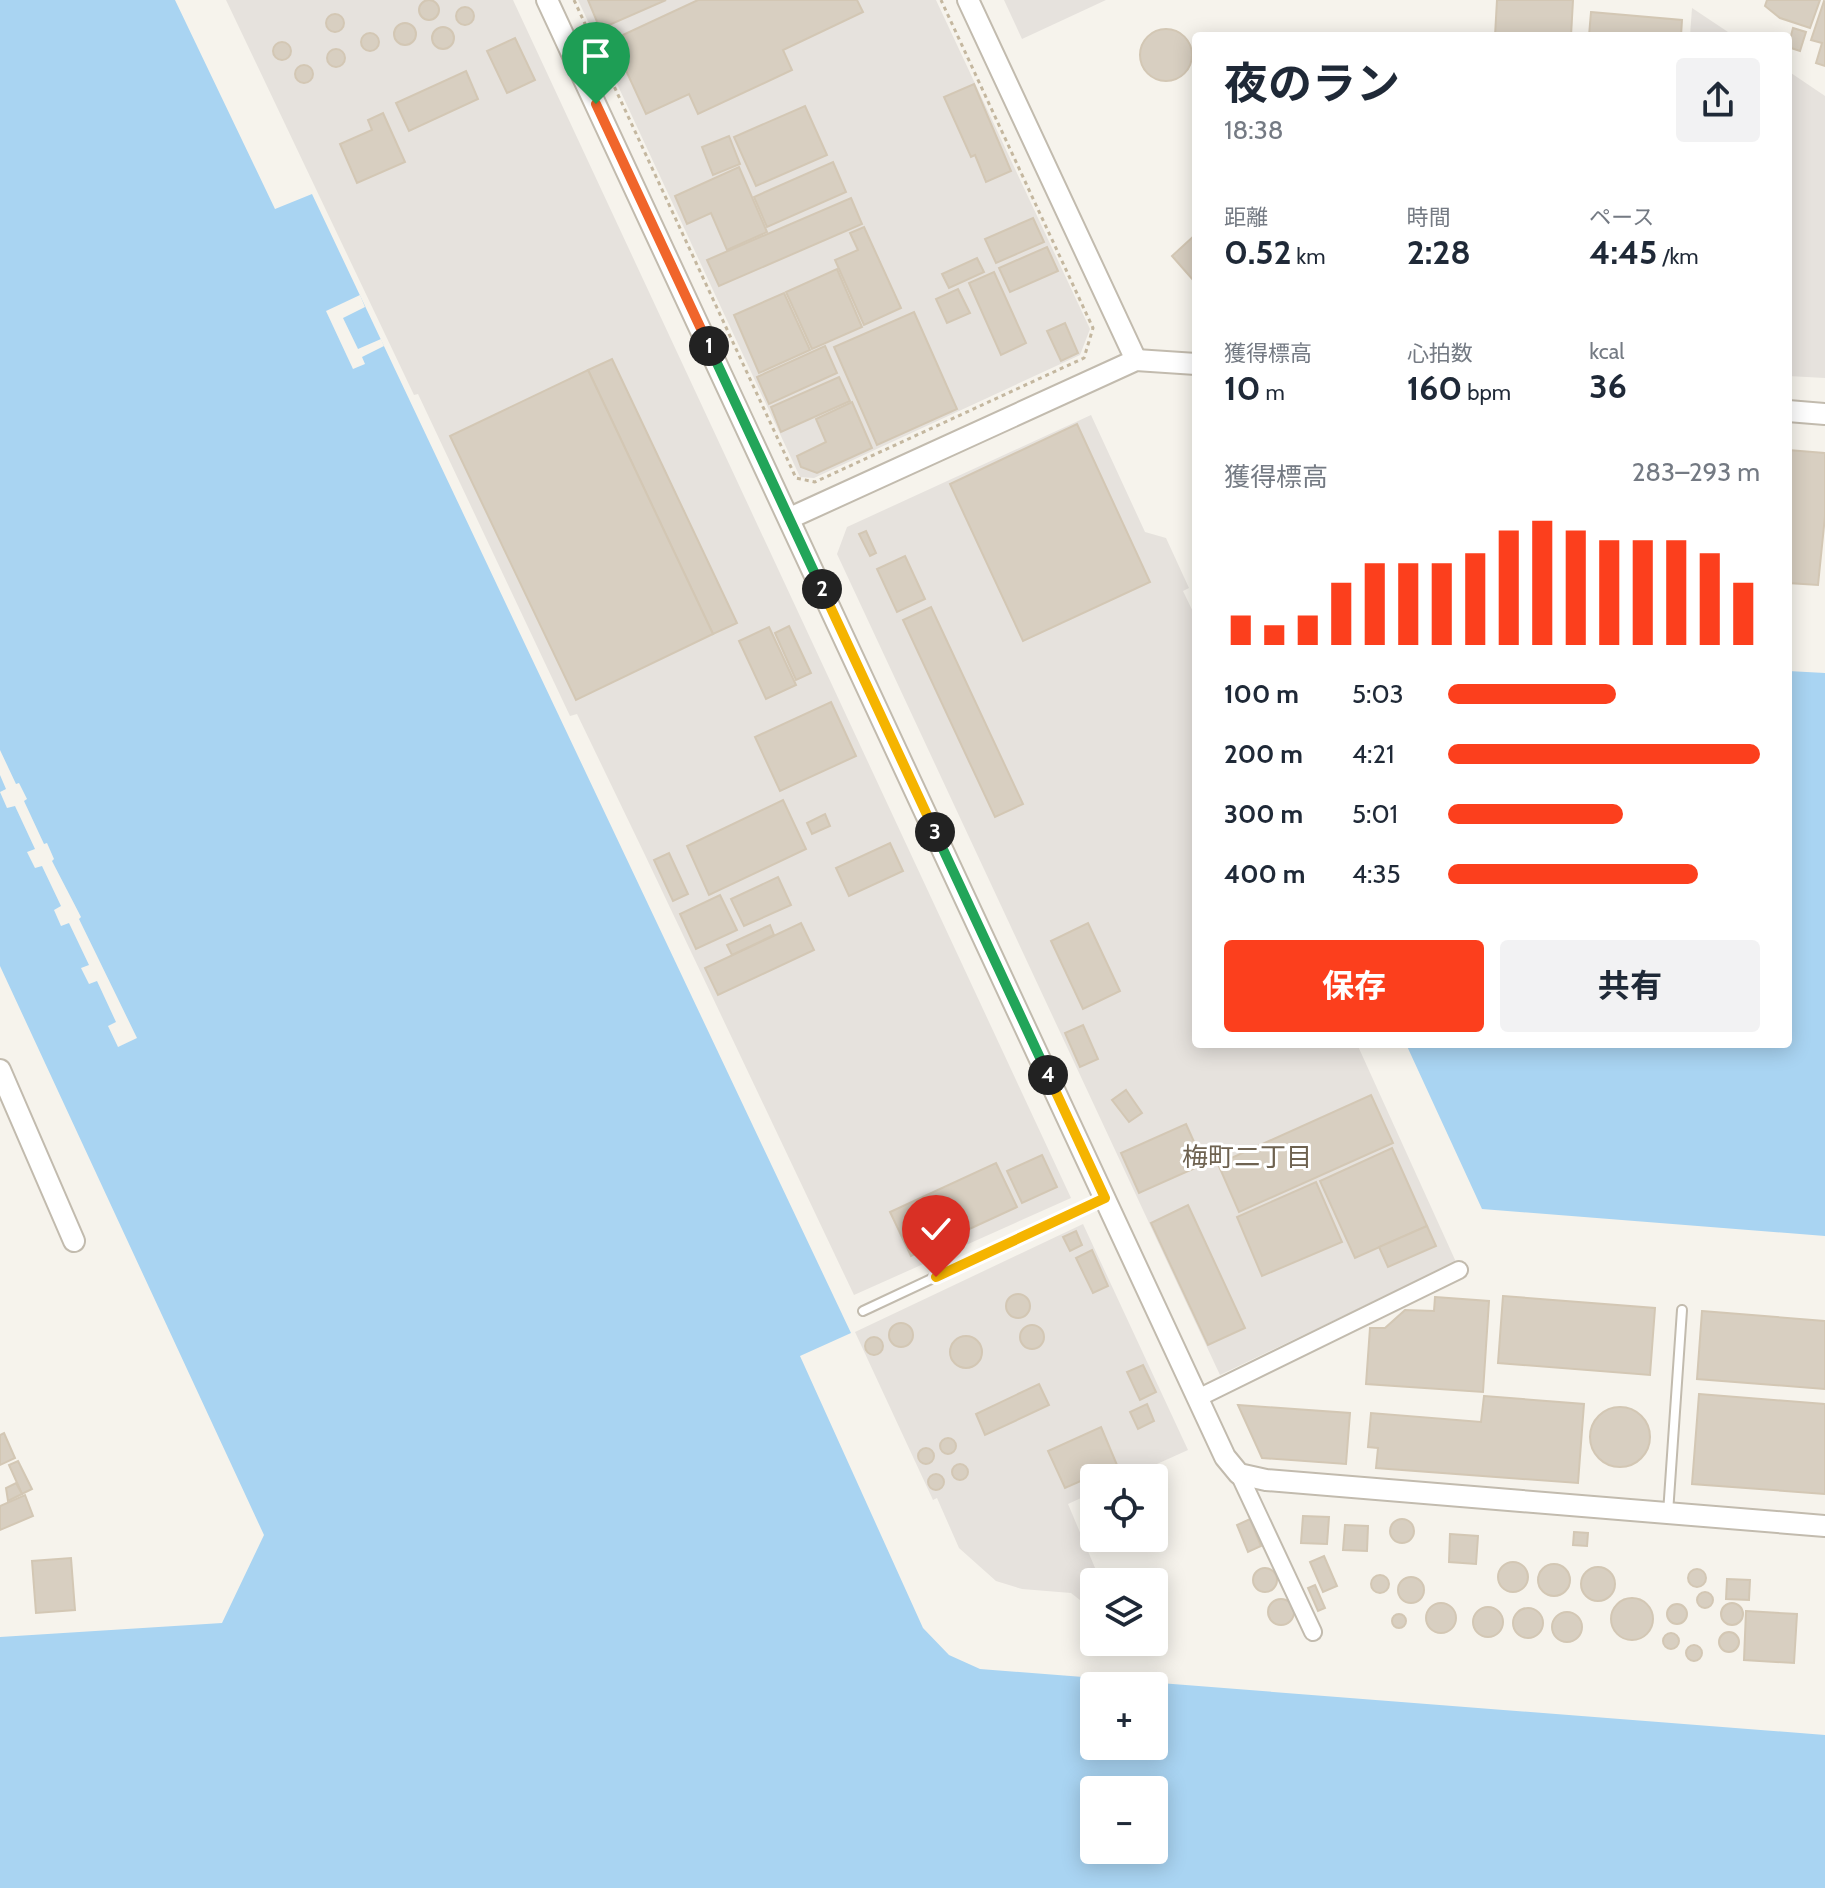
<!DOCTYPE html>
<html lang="ja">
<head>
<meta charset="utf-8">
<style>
  :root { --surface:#fff; --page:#f2f2f3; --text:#1f2937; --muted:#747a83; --accent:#fc3f1d }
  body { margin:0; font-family:Cabin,"Noto Sans JP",sans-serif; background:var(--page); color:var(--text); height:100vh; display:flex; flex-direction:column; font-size:30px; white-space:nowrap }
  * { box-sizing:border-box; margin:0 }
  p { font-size:26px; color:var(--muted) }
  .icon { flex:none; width:44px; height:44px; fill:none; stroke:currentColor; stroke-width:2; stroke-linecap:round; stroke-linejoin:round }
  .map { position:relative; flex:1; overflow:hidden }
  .sheet { position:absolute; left:1192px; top:32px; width:600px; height:1016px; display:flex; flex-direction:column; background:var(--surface); border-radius:8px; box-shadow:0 4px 20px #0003 }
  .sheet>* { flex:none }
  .controls { position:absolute; left:1080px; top:1464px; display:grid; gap:16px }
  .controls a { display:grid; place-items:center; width:88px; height:88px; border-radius:8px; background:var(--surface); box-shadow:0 4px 20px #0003; font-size:40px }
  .pin { position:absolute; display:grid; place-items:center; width:68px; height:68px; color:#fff; margin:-82px -34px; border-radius:50% 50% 50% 0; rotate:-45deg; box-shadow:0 0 8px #0007 }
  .pin .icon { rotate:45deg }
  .km { position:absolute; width:40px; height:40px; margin:-20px; border-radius:50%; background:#222; color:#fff; font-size:22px; line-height:40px; text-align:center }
  .round { display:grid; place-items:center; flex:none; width:84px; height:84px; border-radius:8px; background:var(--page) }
  .summary { display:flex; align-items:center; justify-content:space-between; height:136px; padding:0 32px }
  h1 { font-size:44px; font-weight:700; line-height:60px }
  .stats { display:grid; grid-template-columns:repeat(3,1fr); gap:12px; height:136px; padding:8px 32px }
  .stats div { display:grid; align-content:center }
  .stats b { font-size:34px; font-weight:700 }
  .stats small { font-size:22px; font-weight:400 }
  .stats p { font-size:22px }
  .chart { height:224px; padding:16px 32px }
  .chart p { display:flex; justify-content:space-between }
  .chart svg { width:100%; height:144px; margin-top:8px; stroke:var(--accent); stroke-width:6 }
  .button { display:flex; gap:16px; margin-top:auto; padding:16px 32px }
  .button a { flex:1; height:92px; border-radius:8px; background:var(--accent); color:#fff; font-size:32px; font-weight:700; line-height:92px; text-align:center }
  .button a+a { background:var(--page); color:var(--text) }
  ul { padding:0 32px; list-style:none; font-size:26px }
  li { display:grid; grid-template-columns:128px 96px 1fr; align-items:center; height:60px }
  li i { height:20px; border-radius:10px; background:var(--accent) }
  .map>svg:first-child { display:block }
  .industrial { fill:#e6e2dd }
  .water { fill:#a9d4f2; fill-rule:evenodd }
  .pier { fill:#f6f3ec }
  .building { fill:#d8cfc1; stroke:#d3c7b4; stroke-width:2 }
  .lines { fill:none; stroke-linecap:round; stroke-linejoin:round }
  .service-casing { stroke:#c2bbae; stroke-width:12 }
  .minor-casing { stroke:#c2bbae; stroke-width:20 }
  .tertiary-casing { stroke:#c2bbae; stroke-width:24 }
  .path { stroke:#c4b79f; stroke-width:3; stroke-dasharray:4 4; stroke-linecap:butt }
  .service { stroke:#fff; stroke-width:8 }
  .minor { stroke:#fff; stroke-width:16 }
  .tertiary { stroke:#fff; stroke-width:20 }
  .split-1-casing { stroke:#fff; stroke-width:16 }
  .split-2-casing { stroke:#fff; stroke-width:16 }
  .split-3-casing { stroke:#fff; stroke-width:16 }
  .split-4-casing { stroke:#fff; stroke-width:16 }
  .split-5-casing { stroke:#fff; stroke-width:16 }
  .split-1 { stroke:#f0652b; stroke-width:10 }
  .split-2 { stroke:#22a559; stroke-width:10 }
  .split-3 { stroke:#f5b400; stroke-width:10 }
  .split-4 { stroke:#22a559; stroke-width:10 }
  .split-5 { stroke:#f5b400; stroke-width:10 }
  .labels { text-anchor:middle; stroke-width:6; stroke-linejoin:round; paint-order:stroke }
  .neighbourhood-label { font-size:26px; fill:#6e6250; stroke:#fff }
</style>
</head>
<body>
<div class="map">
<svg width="1825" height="1888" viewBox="0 0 1825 1888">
  <rect width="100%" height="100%" fill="#f6f3ec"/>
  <g class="industrial">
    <polygon points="226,0 513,0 1071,1198 854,1295 645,855 577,714 570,716 418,394 414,395"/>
    <polygon points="578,0 936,0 1090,329 1080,355 814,478 800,477"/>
    <polygon points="1004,0 1106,0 1022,39"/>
    <polygon points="1692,8 1734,36 1690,36"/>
    <polygon points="1788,71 1825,96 1825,378 1788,376"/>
    <polygon points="1091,415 1145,532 1166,538 1189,588 1183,591 1196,618 1196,1044 1357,1044 1456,1262 1220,1375 837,554 847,527"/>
    <polygon points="1083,1224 1188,1450 1126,1478 1094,1478 1094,1492 1068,1504 1101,1582 1094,1582 1094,1611 1071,1593 1022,1589 996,1581 959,1548 937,1498 933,1500 855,1332"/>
  </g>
  <g class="water">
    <path d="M 0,0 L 175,0 L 275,209 L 312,194 L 851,1333 L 800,1356 L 923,1628 L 949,1655 L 980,1669 L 1825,1735 L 1825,1888 L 0,1888 L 0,1637 L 222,1623 L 264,1535 L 0,966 ZM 1094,1686 L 1154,1686 L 1154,1746 L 1094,1746 ZM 1094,1790 L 1154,1790 L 1154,1850 L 1094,1850 Z"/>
    <polygon points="1788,671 1825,673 1825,1236 1482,1209 1406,1044 1788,1044"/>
  </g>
  <g class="pier">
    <polygon points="360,295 365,307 343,318 358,349 381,339 384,346 362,357 365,364 353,369 326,311"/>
    <polygon points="0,750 16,784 19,783 27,799 24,801 44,844 47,843 54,859 52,861 81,917 79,919 137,1038 118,1047 108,1026 116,1022 97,981 89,984 81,968 89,965 69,923 61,926 54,910 61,906 42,866 35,868 27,852 35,849 15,806 7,808 0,792 6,789 0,775"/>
  </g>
  <g class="building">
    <circle cx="429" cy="10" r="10"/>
    <polygon points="588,0 666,0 600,29"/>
    <polygon points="698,0 857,0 863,12 783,50 792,70 698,114 689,94 646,114 612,40"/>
    <polygon points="1497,0 1573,0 1571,36 1495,36"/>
    <polygon points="1767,0 1820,0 1810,28 1780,18 1765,6"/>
    <polygon points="1824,1 1825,2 1825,66 1816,63 1822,43 1811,40"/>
    <circle cx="465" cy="16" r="9"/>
    <polygon points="1591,12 1682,20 1681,36 1589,36"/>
    <circle cx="335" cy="23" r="9"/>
    <circle cx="405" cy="34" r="11"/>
    <circle cx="443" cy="38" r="11"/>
    <polygon points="1793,28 1806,32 1800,51 1788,47"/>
    <circle cx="1166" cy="55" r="26"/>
    <circle cx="370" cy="42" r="9"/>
    <polygon points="515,38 535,80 507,93 487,51"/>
    <circle cx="282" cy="51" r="9"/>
    <circle cx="336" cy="58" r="9"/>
    <circle cx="304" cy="74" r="9"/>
    <polygon points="466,71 478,99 409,131 396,103"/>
    <polygon points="974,84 1011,171 986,182 975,155 971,157 944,97"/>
    <polygon points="805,106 827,155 756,186 734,137"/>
    <polygon points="383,113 405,162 357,183 340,144 372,130 368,120"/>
    <polygon points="729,136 740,164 713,175 702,147"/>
    <polygon points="833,162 846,192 767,227 754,197"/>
    <polygon points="739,167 767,232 727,250 711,213 687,224 675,196"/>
    <polygon points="851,198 862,224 719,286 707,260"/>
    <polygon points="1033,218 1044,242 996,263 985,239"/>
    <polygon points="864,227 901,308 864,325 835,260 858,250 850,233"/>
    <polygon points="1196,234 1196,278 1193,280 1172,256"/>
    <polygon points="1047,247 1058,271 1010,292 999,268"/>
    <polygon points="977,258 984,272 949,288 942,274"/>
    <polygon points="837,269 862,327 812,349 786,292"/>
    <polygon points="994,272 1026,343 1001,355 969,283"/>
    <polygon points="958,289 970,313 947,323 936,299"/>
    <polygon points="784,293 810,350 759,373 734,315"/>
    <polygon points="914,312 957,409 877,445 834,347"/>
    <polygon points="1065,323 1078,353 1061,361 1047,331"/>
    <polygon points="825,346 837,373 769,404 757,377"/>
    <polygon points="612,359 737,623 713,634 588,370"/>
    <polygon points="588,370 713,634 576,700 450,436"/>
    <polygon points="839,377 850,401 781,432 771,407"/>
    <polygon points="852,402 872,448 817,473 801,467 797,456 826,442 816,419"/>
    <polygon points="1077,424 1150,582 1023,641 950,484"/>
    <polygon points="1788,450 1825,453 1825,516 1818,585 1788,583"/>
    <polygon points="866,531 876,553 870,556 859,534"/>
    <polygon points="905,556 925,599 897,612 877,569"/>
    <polygon points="931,607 1023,804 995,817 903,620"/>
    <polygon points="789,626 811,673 796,680 775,633"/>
    <polygon points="769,627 796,685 766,699 739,641"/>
    <polygon points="831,702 856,756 780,791 755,737"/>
    <polygon points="783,800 806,849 709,895 687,846"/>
    <polygon points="825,814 830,826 812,834 807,823"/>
    <polygon points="890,843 903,871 849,896 836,868"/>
    <polygon points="669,853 688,894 673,901 654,860"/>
    <polygon points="778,877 791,905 744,926 731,899"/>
    <polygon points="720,895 737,930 696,949 680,914"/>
    <polygon points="801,923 814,950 718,995 705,968"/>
    <polygon points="1088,923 1120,991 1083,1009 1051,941"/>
    <polygon points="770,925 774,935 732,955 727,945"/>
    <polygon points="1083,1025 1098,1059 1080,1067 1065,1033"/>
    <polygon points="1126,1090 1142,1113 1129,1122 1112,1100"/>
    <polygon points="1371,1095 1393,1143 1239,1212 1218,1164"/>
    <polygon points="1186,1124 1204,1164 1139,1193 1121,1153"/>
    <polygon points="1392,1148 1427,1226 1355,1258 1320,1181"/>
    <polygon points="1042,1155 1057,1187 1022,1203 1007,1171"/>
    <polygon points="996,1163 1017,1207 911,1256 890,1212"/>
    <polygon points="1316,1182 1342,1242 1262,1276 1237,1217"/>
    <polygon points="1188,1205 1245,1328 1208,1345 1151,1223"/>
    <polygon points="1427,1226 1436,1246 1388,1267 1379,1247"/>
    <polygon points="1076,1231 1082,1245 1070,1251 1063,1237"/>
    <polygon points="1092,1250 1108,1286 1093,1293 1076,1258"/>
    <circle cx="1018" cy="1306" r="12"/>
    <polygon points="1503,1296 1655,1308 1650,1375 1498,1363"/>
    <polygon points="1435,1297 1489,1301 1483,1392 1366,1384 1370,1328 1385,1328 1405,1310 1434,1311"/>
    <polygon points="1702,1311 1825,1321 1825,1389 1697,1379"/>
    <circle cx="901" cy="1335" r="12"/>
    <circle cx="1032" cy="1337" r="12"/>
    <circle cx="966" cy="1352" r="16"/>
    <circle cx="874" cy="1346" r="9"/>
    <polygon points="1143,1365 1156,1392 1140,1400 1127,1372"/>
    <polygon points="1039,1384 1049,1405 985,1435 976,1414"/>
    <polygon points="1699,1394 1825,1404 1825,1494 1692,1484"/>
    <polygon points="1484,1396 1584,1404 1578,1483 1376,1468 1378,1448 1368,1447 1371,1413 1481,1422"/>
    <polygon points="1147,1404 1154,1421 1138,1429 1130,1412"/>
    <polygon points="1238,1405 1350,1413 1346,1464 1262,1458"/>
    <circle cx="1620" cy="1437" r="30"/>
    <polygon points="1101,1427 1117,1465 1065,1488 1048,1451"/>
    <polygon points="4,1433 15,1458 0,1465 0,1435"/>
    <circle cx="948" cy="1446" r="8"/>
    <circle cx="926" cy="1456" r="8"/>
    <polygon points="18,1461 32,1489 22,1494 9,1465"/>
    <circle cx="960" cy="1472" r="8"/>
    <circle cx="936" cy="1482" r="8"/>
    <polygon points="16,1483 22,1494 8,1501 6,1488"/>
    <polygon points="25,1495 33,1516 0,1530 0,1506"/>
    <polygon points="1303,1516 1329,1517 1327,1544 1301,1543"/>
    <polygon points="1250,1519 1261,1546 1248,1552 1237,1525"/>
    <circle cx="1402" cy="1531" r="12"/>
    <polygon points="1345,1525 1368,1526 1367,1551 1343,1550"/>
    <polygon points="1574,1532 1588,1533 1587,1546 1573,1545"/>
    <polygon points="1450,1534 1478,1536 1476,1564 1449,1562"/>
    <polygon points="1324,1556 1337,1586 1323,1592 1310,1562"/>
    <polygon points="71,1558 75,1610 36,1613 32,1561"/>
    <circle cx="1513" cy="1577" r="15"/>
    <circle cx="1554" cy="1580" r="16"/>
    <circle cx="1598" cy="1584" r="17"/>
    <circle cx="1265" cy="1580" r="12"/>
    <circle cx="1697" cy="1578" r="9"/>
    <circle cx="1380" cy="1584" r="9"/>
    <circle cx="1411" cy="1590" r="13"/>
    <polygon points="1727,1579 1750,1580 1749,1600 1726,1599"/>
    <polygon points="1315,1585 1325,1608 1318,1611 1308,1588"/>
    <circle cx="1705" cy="1600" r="8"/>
    <circle cx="1632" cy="1619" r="21"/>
    <circle cx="1281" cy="1612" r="13"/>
    <circle cx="1441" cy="1618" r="15"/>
    <circle cx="1732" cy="1614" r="11"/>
    <circle cx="1677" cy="1614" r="10"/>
    <circle cx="1488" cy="1622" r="15"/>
    <circle cx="1528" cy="1623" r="15"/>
    <polygon points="1746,1611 1797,1614 1794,1663 1744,1660"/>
    <circle cx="1567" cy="1627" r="15"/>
    <circle cx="1399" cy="1621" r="7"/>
    <circle cx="1729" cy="1642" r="10"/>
    <circle cx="1671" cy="1641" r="8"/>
    <circle cx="1694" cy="1653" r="8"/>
  </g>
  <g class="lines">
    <defs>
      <g id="service">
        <polyline points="863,1311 1104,1198"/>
        <polyline points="1668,1513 1682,1310"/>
      </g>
      <g id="minor">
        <polyline points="1198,1398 1459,1270"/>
        <polyline points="1239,1474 1313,1632"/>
      </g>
      <g id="tertiary">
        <polyline points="547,0 1225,1457 1239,1474 1266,1480 1825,1526"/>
        <polyline points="968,0 1136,360"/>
        <polyline points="1788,411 1825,414"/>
        <polyline points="790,518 1136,360 1196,364"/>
        <polyline points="0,1070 74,1241"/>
      </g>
    </defs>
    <use href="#service" class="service-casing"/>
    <use href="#minor" class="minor-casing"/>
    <use href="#tertiary" class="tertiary-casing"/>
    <polyline class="path" points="574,0 796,478 815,482 1084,358 1093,328 941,0"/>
    <use href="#service" class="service"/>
    <use href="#minor" class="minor"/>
    <use href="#tertiary" class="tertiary"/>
  </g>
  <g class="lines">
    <defs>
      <polyline id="split-1" points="596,104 709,346"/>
      <polyline id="split-2" points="709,346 822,589"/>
      <polyline id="split-3" points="822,589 935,832"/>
      <polyline id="split-4" points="935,832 1048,1075"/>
      <polyline id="split-5" points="936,1277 1105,1198 1048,1075"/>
    </defs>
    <use href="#split-1" class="split-1-casing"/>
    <use href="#split-2" class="split-2-casing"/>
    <use href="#split-3" class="split-3-casing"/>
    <use href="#split-4" class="split-4-casing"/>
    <use href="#split-5" class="split-5-casing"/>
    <use href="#split-1" class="split-1"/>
    <use href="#split-2" class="split-2"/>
    <use href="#split-3" class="split-3"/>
    <use href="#split-4" class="split-4"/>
    <use href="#split-5" class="split-5"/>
  </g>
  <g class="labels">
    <g class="neighbourhood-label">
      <text x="1247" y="1166">梅町二丁目</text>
    </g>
  </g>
</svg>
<div class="controls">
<a><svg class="icon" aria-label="locate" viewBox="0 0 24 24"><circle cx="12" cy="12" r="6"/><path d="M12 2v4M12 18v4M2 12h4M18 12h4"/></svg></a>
<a><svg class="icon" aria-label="layers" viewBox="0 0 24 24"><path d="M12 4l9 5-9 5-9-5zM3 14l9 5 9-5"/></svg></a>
<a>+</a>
<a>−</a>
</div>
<div class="pin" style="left:596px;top:104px;background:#1e9e55"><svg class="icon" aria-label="arrive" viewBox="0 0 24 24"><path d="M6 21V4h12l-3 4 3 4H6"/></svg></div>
<div class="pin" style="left:936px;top:1277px;background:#d93025"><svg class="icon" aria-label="check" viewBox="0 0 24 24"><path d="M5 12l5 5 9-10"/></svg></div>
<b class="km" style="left:709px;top:346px">1</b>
<b class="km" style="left:822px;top:589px">2</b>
<b class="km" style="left:935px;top:832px">3</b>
<b class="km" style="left:1048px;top:1075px">4</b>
<section class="sheet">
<div class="summary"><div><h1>夜のラン</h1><p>18:38</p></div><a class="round"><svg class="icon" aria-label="share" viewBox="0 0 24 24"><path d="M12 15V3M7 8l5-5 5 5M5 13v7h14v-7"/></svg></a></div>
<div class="stats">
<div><p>距離</p><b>0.52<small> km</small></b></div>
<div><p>時間</p><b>2:28</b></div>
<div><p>ペース</p><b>4:45<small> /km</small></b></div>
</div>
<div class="stats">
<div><p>獲得標高</p><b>10<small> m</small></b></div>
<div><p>心拍数</p><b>160<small> bpm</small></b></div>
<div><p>kcal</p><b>36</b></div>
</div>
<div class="chart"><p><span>獲得標高</span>283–293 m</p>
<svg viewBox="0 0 160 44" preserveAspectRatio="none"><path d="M5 44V35M15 44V38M25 44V35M35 44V25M45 44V19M55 44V19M65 44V19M75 44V16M85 44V9M95 44V6M105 44V9M115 44V12M125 44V12M135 44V12M145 44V16M155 44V25"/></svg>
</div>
<ul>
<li><b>100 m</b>5:03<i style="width:54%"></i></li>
<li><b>200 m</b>4:21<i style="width:100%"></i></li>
<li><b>300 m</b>5:01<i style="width:56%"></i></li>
<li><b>400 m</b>4:35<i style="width:80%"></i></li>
</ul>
<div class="button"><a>保存</a><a>共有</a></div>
</section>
</div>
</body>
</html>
